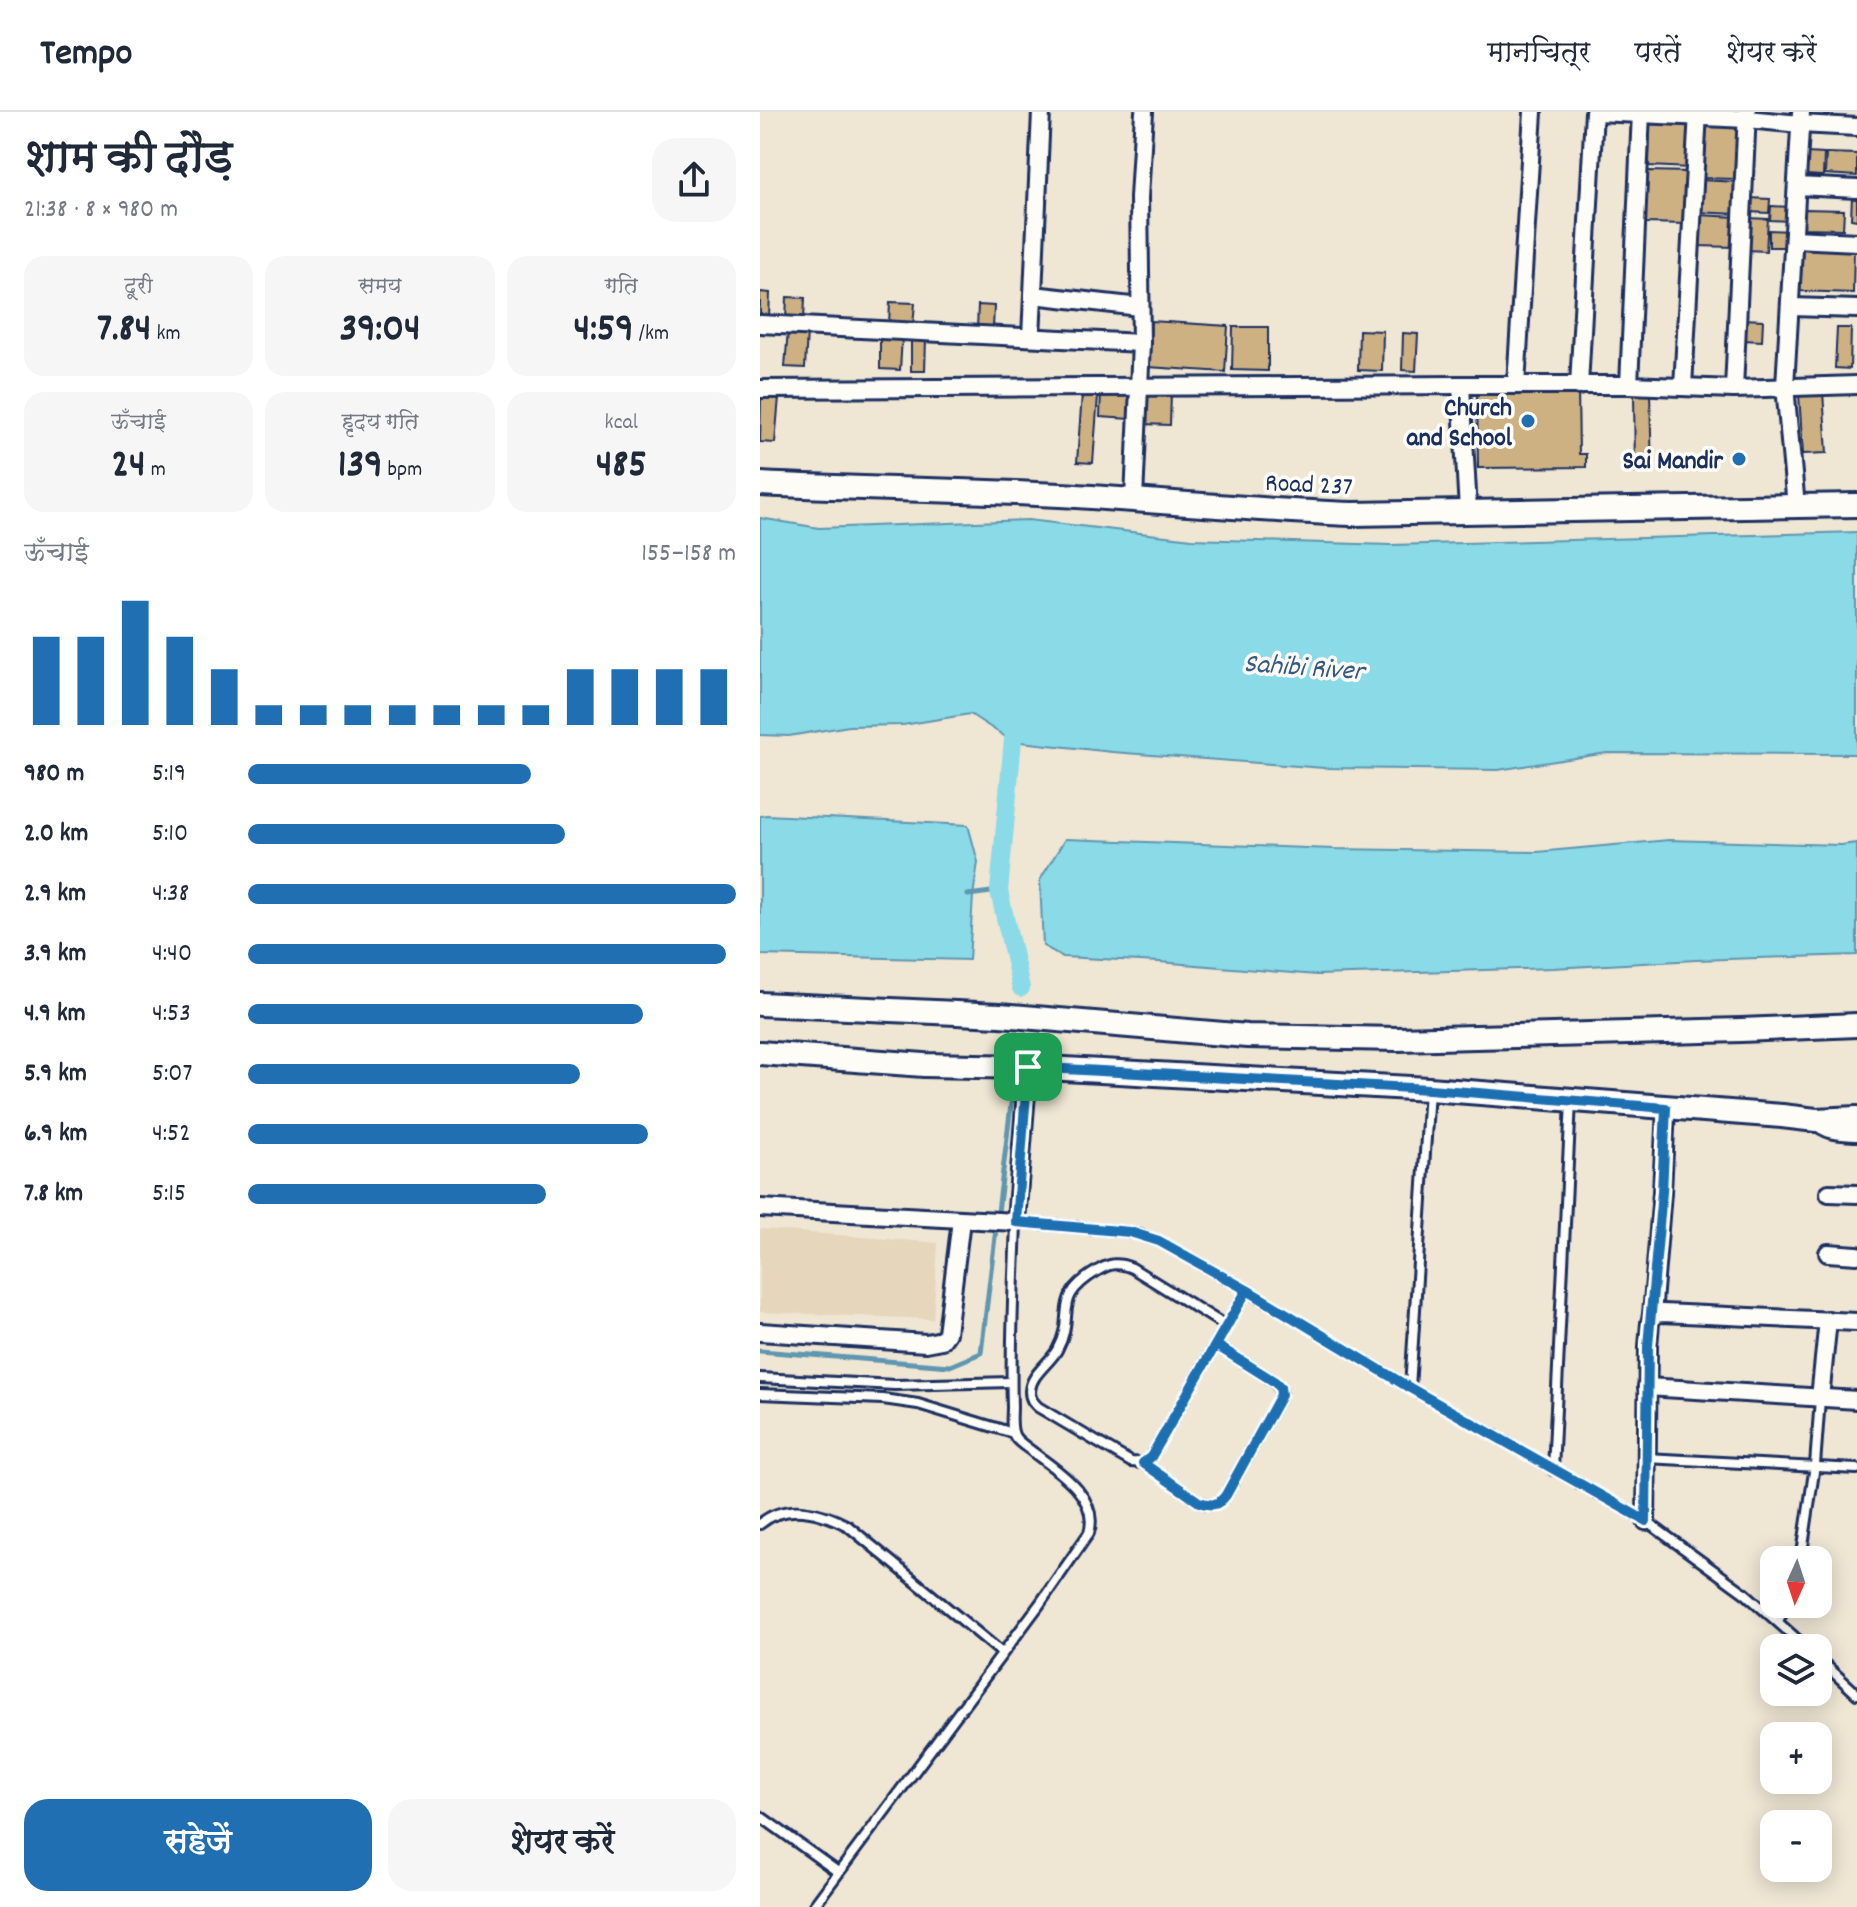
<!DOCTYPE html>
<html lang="hi">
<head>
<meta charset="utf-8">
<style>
  :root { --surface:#fff; --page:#f6f6f7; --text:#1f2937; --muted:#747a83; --line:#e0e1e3; --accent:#1f6fb2 }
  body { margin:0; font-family:Dekko,"Playpen Sans Deva",sans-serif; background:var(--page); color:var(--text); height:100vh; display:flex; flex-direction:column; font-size:30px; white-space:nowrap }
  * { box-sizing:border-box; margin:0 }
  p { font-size:26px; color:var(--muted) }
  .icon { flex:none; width:44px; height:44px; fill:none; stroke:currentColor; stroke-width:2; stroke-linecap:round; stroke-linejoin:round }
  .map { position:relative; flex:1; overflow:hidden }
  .side { display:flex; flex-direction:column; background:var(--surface); width:760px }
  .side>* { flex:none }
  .needle { width:52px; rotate:183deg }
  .tools { position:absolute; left:1000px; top:1434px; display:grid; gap:16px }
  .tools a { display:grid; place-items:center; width:72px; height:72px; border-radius:16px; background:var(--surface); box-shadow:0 4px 20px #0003; font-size:40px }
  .pin { position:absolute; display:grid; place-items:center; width:68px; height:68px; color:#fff; margin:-34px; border-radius:16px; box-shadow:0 4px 12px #0006 }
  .round { display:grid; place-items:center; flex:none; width:84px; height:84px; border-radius:24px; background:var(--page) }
  .head { display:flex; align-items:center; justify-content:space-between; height:136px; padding:0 24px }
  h1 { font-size:44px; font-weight:700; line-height:60px }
  .figures { display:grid; grid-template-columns:repeat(3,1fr); gap:12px; height:136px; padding:8px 24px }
  .figures div { display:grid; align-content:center; border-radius:20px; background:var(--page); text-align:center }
  .figures b { font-size:40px; font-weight:700 }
  .figures small { font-size:22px; font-weight:400 }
  .figures p { font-size:22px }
  .chart { height:224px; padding:16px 24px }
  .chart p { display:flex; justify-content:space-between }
  .chart svg { width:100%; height:144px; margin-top:8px; stroke:var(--accent); stroke-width:6 }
  .action { display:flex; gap:16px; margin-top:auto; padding:16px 24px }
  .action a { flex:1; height:92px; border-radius:24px; background:var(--accent); color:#fff; font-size:32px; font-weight:700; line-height:92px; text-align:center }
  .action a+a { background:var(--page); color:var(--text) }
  ul { padding:0 24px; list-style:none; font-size:26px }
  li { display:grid; grid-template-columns:128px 96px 1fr; align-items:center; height:60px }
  li i { height:20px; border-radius:10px; background:var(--accent) }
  header { display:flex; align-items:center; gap:48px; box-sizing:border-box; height:112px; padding:0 40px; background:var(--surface); border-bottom:2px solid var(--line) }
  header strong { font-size:38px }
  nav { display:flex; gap:44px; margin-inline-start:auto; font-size:28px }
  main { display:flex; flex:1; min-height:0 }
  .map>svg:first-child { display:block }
  .built { fill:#e5d6bc }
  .water { fill:#8adae7; stroke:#5e96b0; stroke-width:2 }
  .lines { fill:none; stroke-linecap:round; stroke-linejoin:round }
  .stream { stroke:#5e96b0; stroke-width:5 }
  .canal { stroke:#8adae7; stroke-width:18 }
  .building { fill:#ceb183; stroke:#1b2f5e; stroke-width:2 }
  .service-casing { stroke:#1b2f5e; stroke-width:14 }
  .minor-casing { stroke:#1b2f5e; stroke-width:22 }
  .tertiary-casing { stroke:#1b2f5e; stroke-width:28 }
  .service { stroke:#fdfcf7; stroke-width:8 }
  .minor { stroke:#fdfcf7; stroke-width:16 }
  .tertiary { stroke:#fdfcf7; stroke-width:22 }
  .route-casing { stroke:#fff; stroke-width:16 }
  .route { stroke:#1f6fb2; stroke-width:10 }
  .poi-dot { fill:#1f6fb2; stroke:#fdfcf7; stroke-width:3 }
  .labels { text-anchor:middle; stroke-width:7; stroke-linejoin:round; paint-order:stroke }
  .poi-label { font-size:26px; font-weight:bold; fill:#1b2f5e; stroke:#fdfcf7; text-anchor:end }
  .street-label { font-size:26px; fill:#1b2f5e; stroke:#fdfcf7 }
  .water-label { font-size:28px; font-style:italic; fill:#375a80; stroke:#fdfcf7 }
</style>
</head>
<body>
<header>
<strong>Tempo</strong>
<nav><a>मानचित्र</a><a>परतें</a><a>शेयर करें</a></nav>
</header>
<main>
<section class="side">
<div class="head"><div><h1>शाम की दौड़</h1><p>21:38 · 8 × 980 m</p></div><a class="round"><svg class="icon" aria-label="share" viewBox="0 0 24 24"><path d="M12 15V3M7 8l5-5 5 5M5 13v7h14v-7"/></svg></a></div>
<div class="figures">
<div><p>दूरी</p><b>7.84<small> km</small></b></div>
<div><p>समय</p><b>39:04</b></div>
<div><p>गति</p><b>4:59<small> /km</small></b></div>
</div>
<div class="figures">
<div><p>ऊँचाई</p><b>24<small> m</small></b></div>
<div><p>हृदय गति</p><b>139<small> bpm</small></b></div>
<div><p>kcal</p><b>485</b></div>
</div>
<div class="chart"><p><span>ऊँचाई</span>155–158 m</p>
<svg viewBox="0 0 160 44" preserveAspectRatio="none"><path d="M5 44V17M15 44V17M25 44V6M35 44V17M45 44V27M55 44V38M65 44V38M75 44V38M85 44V38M95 44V38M105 44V38M115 44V38M125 44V27M135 44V27M145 44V27M155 44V27"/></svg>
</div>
<ul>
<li><b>980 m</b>5:19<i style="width:58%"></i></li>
<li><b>2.0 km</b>5:10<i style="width:65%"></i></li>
<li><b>2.9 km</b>4:38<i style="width:100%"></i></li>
<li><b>3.9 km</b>4:40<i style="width:98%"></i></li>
<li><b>4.9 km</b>4:53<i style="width:81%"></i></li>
<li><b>5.9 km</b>5:07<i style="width:68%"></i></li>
<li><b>6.9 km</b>4:52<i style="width:82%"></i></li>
<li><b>7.8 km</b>5:15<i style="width:61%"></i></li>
</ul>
<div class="action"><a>सहेजें</a><a>शेयर करें</a></div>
</section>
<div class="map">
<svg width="1097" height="1795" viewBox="0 0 1097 1795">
  <rect width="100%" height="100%" fill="#efe6d4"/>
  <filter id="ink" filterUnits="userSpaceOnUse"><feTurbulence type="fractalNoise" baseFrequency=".0125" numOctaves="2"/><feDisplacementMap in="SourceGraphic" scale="16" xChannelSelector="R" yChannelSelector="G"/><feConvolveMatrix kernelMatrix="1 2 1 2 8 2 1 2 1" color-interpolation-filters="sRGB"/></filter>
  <g filter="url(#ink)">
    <polygon class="built" points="0,1117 178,1131 173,1207 0,1200"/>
    <g class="water">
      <polygon points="0,406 59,416 268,408 432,427 631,433 1097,420 1097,642 847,641 738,658 564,656 352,640 252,629 210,602 143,613 89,614 29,624 0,623"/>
      <polygon points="6,703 208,713 218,750 213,784 209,848 0,843 0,704"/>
      <polygon points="305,727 573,737 777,740 909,728 1081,733 1097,731 1097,843 936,848 793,856 557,863 399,850 303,845 283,834 280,768"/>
    </g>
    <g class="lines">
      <g class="stream">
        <polyline points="208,783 239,779"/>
        <polyline points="0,1239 190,1254 221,1241 252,984"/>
      </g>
      <polyline class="canal" points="255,606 239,779 261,876"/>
    </g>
    <g class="building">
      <polygon points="890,12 932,13 931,56 889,54"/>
      <polygon points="940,13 979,14 977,67 938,66"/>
      <polygon points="1046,41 1064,42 1063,64 1045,63"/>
      <polygon points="1066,41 1097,42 1097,64 1065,62"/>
      <polygon points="887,59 929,60 928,112 885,111"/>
      <polygon points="939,68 978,70 977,102 937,100"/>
      <polygon points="1092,84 1097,84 1097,108 1091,107"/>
      <polygon points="988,86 1010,87 1009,101 988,100"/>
      <polygon points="1011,94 1031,95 1030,109 1010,108"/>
      <polygon points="1044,97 1084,98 1083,117 1043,116"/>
      <polygon points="938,103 977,105 976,135 936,134"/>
      <polygon points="988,106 1008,107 1006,139 986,138"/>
      <polygon points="1009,118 1030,119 1029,135 1009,135"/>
      <polygon points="1043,133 1094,135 1093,181 1040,179"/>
      <polygon points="0,180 10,181 9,205 0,205"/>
      <polygon points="27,185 45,186 44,208 26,207"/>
      <polygon points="130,190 155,191 153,214 129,213"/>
      <polygon points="218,193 234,194 233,217 217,217"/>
      <polygon points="983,207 1003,208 1002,229 982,228"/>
      <polygon points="391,209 468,214 465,260 388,255"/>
      <polygon points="473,215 508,215 508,259 472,258"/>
      <polygon points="1077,216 1091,216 1090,257 1075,256"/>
      <polygon points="28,218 47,219 45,256 25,255"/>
      <polygon points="599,218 623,219 622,259 598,258"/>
      <polygon points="643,221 658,222 656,259 642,258"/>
      <polygon points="120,224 142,225 140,258 120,257"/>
      <polygon points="151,226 166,226 165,259 151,259"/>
      <polygon points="717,276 818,276 819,342 826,342 826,355 718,356"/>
      <polygon points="341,280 371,282 370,307 340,305"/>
      <polygon points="384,280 411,281 410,313 382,312"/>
      <polygon points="890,280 892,361 875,361 874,281"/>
      <polygon points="1063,280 1067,341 1043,342 1039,282"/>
      <polygon points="322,282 338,283 333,351 317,350"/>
      <polygon points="1,284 19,285 15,331 0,330"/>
    </g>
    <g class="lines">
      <defs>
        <g id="service">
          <path d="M 466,1214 L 372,1156 C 358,1150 350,1151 337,1159 C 290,1187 317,1202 297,1238 C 289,1252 271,1262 270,1279 C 270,1287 273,1290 278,1295 L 371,1350 L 383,1351 L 391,1345 L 487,1178"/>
          <polyline points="0,1266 135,1273 251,1270"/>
          <polyline points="650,1276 669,978"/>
          <polyline points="0,1282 123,1287 158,1292 253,1321"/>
          <polyline points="886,1346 1097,1357"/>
          <path d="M 383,1351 L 439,1390 C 451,1394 458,1394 466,1383 L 519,1287 L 521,1279 L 515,1270 L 456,1233"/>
          <polyline points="793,1358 811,989"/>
          <path d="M 0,1412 C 26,1390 60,1399 88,1414 L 242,1541"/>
          <polyline points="1041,1448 1055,1353 1060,1287"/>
          <polyline points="1018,1509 1027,1492"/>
          <polyline points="1058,1546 1097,1582"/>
          <polyline points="0,1704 78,1760"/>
          <path d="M 53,1795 L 279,1493 L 329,1421 C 340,1385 298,1359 274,1341 C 268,1336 259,1331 255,1325 C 250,1317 252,1304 252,1295 C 250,1233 254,1172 256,1110 L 370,1120 L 399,1129 L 487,1178 L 650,1276 L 886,1409 L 986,1482 L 1047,1536"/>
        </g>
        <g id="minor">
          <polyline points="281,0 273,183 380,195"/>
          <polyline points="837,0 987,7 1040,12 1097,15"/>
          <polyline points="1037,74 1097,77"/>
          <polyline points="1034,127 1097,130"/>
          <polyline points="1031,195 1097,197"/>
          <polyline points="0,212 381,231"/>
          <polyline points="271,225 273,183"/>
          <polyline points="701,273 708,399"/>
          <polyline points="756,273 773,0"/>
          <polyline points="869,273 881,0"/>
          <polyline points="819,274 834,0"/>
          <polyline points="923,275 938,0"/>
          <polyline points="0,277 701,273 869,273 974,277 1097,273"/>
          <polyline points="974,277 987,0"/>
          <polyline points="374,387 381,231 379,86 384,0"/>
          <polyline points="1036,395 1025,274 1041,0"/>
          <path d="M 1056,1008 C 1068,1020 1081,1019 1097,1020"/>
          <polyline points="1069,1081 1097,1082"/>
          <polyline points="0,1096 256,1110 268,955"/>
          <polyline points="1068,1141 1097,1143"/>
          <polyline points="892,1203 902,1080 906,996"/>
          <polyline points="0,1220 166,1231 182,1228 187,1221 201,1108"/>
          <polyline points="887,1275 1097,1288"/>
          <polyline points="1060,1286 1068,1208"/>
          <polyline points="886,1409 888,1234 890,1211 892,1203 902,1201 1097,1210"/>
        </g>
        <g id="tertiary">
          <path d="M 0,372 C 100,377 200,378 300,383 C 397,389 495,398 593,402 L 1097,393"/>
          <polyline points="0,892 240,903 487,924 637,927 981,918 1097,913"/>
          <polyline points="0,941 164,953 268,955 669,977 1022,1004 1056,1008 1097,1006"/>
        </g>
      </defs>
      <use href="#service" class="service-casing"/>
      <use href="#minor" class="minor-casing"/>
      <use href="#tertiary" class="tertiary-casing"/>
      <use href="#service" class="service"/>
      <use href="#minor" class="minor"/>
      <use href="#tertiary" class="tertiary"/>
    </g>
  </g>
  <g class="lines" filter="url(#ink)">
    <defs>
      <path id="route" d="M 268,955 L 256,1110 L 370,1120 L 399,1129 L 487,1178 L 391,1345 L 383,1351 L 439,1390 C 451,1394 458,1394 466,1383 L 521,1283 L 520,1275 L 515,1270 L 456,1233 L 487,1178 L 650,1276 L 886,1409 L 888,1234 L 902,1080 L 906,996 L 669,977 L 268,955"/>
    </defs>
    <use href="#route" class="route-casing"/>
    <use href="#route" class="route"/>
  </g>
  <g class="poi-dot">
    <circle cx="768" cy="309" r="8"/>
    <circle cx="979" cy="347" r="8"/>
  </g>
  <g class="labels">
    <g class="poi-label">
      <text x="752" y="303">Church<tspan x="752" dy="30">and School</tspan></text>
      <text x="963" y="356">Sai Mandir</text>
    </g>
    <g class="street-label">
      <text transform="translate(549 371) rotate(3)" y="9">Road 237</text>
    </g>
    <g class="water-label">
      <text transform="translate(544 553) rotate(4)" y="10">Sahibi River</text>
    </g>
  </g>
</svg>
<div class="tools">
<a><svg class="needle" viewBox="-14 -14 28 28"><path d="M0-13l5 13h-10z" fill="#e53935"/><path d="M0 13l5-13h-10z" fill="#747a83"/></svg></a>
<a><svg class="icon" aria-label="layers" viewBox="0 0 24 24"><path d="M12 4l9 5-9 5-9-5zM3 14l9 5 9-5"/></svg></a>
<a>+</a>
<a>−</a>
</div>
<div class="pin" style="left:268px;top:955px;background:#1e9e55"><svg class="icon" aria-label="arrive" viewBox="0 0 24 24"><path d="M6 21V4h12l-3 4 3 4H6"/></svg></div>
</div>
</main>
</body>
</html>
